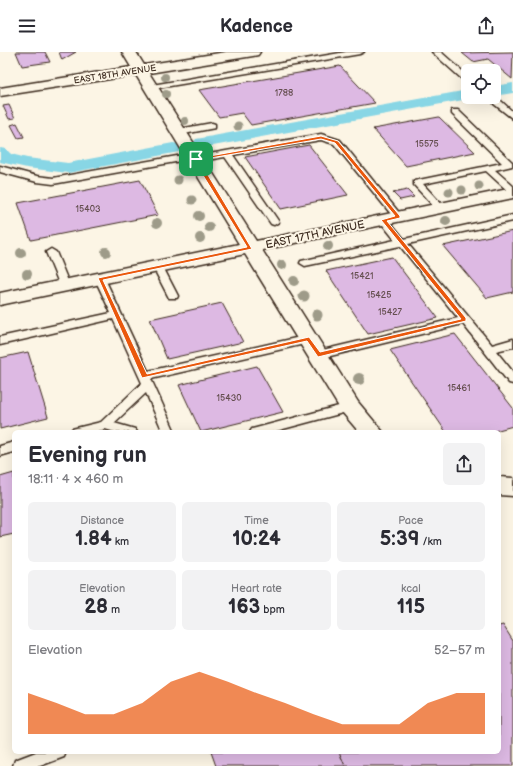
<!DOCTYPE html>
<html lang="en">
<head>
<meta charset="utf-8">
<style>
  :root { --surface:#fff; --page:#f2f2f3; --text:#2b2b33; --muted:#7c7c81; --accent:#ea580c }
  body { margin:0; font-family:"Balsamiq Sans",sans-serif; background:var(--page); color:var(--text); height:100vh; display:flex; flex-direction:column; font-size:15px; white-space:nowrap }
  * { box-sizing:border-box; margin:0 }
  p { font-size:13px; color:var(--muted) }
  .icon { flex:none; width:22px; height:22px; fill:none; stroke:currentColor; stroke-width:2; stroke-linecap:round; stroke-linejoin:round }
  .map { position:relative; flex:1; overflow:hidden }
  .drawer { position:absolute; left:12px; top:378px; width:489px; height:324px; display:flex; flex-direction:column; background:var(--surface); border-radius:6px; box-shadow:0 4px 16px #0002 }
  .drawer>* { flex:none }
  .fabs { position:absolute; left:461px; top:12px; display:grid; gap:8px }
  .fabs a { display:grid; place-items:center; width:40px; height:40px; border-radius:6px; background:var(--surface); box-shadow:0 4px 16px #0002; font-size:20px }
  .pin { position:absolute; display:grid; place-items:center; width:34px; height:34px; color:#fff; margin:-17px; border-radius:8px; box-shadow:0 2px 6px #0006 }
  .round { display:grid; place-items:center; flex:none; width:42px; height:42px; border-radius:6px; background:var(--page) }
  .head { display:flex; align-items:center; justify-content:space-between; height:68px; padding:0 16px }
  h1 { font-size:22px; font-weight:600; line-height:30px }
  .stats { display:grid; grid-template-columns:repeat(3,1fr); gap:6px; height:68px; padding:4px 16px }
  .stats div { display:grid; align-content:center; border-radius:6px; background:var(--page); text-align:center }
  .stats b { font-size:20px; font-weight:600 }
  .stats small { font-size:11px; font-weight:400 }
  .stats p { font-size:11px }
  .chart { height:112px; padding:8px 16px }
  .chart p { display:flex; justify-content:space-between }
  .chart svg { width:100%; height:72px; margin-top:4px; fill:var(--accent); opacity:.7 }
  header { display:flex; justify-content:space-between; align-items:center; height:52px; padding:0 16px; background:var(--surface); font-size:18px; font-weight:600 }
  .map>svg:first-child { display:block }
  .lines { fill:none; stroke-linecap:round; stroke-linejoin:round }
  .canal { fill:#88d6e5; fill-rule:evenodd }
  .building { fill:#ddb9e3; stroke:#3b2a1e }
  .service-casing { stroke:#3b2a1e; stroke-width:3 }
  .minor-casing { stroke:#3b2a1e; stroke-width:3 }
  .service { fill:#fcf5e5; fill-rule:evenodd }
  .minor { fill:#fcf5e5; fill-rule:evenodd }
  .tree { fill:#9e9b89 }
  .route { fill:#ea580c; stroke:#fff; fill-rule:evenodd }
  .labels { text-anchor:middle; stroke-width:4; stroke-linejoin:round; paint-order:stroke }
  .far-street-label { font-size:9px; fill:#3b2a1e; stroke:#fcf5e5 }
  .number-label { font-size:9px; fill:#644e4f }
  .street-label { font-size:11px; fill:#3b2a1e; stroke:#fcf5e5 }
</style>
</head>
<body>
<header><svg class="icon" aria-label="menu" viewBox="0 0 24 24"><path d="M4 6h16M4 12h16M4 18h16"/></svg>Kadence<svg class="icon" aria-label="share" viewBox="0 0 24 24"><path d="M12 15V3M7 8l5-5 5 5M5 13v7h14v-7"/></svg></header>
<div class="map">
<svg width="513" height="714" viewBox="0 0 513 714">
  <rect width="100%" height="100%" fill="#fcf5e5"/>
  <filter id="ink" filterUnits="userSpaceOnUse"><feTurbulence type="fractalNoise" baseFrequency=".025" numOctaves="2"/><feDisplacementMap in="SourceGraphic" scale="8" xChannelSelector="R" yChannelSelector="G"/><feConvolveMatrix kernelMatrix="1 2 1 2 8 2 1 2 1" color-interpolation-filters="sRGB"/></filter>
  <g filter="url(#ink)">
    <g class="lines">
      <g class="canal">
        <polygon points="513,31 513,41 494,44 494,34"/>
        <polygon points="468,38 468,45 475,45 474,46 202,96 196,95 193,91 196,87 202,86"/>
        <polygon points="173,91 179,92 182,96 179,100 68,121 27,116 0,110 0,96 6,97 11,102 27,106 68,111"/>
      </g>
    </g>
    <g class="building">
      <polygon points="16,0 45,0 50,10 22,14"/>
      <polygon points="59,0 76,0 62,8"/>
      <polygon points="513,0 512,27 488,7 473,10 462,1"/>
      <polygon points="340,14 375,51 251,73 242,61 219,65 199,38"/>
      <polygon points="9,53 15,66 9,67 3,54"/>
      <polygon points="439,65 475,100 406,114 373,77"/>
      <polygon points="17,71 24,85 18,86 11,73"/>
      <polygon points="309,93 348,143 281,157 245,105"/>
      <polygon points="140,128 158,163 31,188 18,151"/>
      <polygon points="407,138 414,145 400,148 393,141"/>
      <polygon points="513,179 513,240 487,246 443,194"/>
      <polygon points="392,205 438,266 368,282 326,219"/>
      <polygon points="222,251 243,290 167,307 150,267"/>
      <polygon points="455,282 513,356 513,374 491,380 446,380 390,298"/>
      <polygon points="28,300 48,365 0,377 0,306"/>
      <polygon points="257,314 283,360 201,380 179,333"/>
      <polygon points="14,421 14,482 0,485 0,425"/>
      <polygon points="503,573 513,589 513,714 345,714 339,700 499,700 499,574"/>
      <polygon points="211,700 339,700 345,714 216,714"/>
    </g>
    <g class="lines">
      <defs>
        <g id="service">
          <polygon points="346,0 364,0 360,2 152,37 148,35 152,33"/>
          <polygon points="432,0 441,0 468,24 468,28 463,28"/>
          <polygon points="494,48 500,48 513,60 513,67 494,52"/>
          <polygon points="452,58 458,58 512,110 512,114 495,118 513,134 513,142 510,141 486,119 423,132 445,156 440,159 437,158 414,133 414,129 502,111 452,62"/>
          <polygon points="212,71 215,72 215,76 179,83 175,80 179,77"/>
          <polygon points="321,82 340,88 401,163 403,165 401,167 395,167 334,92 321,88 233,103 279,170 274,173 271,172 225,105 196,110 192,107 53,132 37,130 0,120 0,114 37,124 53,126 194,101 198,104"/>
          <polygon points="513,163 513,169 408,192 492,293 513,287 513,295 496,299 513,320 513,332 509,331 463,272 318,307 314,306 312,303 314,300 458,266 400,194 305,214 300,211 301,209 395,188 379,168 384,165 387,166 404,187"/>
          <polygon points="51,197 56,200 70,234 69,236 65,237 60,234 46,200"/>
          <polygon points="158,212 163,215 178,244 177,246 169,246 168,244 153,215"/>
          <polygon points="100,224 105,227 148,319 309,283 315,287 309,291 151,327 175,380 163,380 146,341 114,371 135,377 137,380 115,380 105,377 94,380 70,380 72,377 101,370 142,331 113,267 0,293 0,285 111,261 95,227"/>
          <polygon points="350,351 354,352 356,355 354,358 272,380 250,380 252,377 256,376"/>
          <polygon points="14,390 14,400 0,404 0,394"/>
          <polygon points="36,700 66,700 64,705 40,714 13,714 15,708"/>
        </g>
        <g id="minor">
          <polygon points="122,0 136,0 144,13 226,0 260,0 258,3 253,4 149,21 256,189 513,136 513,146 262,198 358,350 383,380 359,380 342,360 245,202 0,253 0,241 239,192 136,23 0,44 0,36 131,15"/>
          <polygon points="499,425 513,426 513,444 499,443"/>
        </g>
      </defs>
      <use href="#service" class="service-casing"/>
      <use href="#minor" class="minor-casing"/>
      <use href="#service" class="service"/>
      <use href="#minor" class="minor"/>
    </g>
    <g class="tree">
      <circle cx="165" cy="25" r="4"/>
      <circle cx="166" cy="42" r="4"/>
      <circle cx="185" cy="69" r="4"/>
      <circle cx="238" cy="74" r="4.5"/>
      <circle cx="178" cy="128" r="4.5"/>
      <circle cx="479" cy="134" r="4.5"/>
      <circle cx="462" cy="138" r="4.5"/>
      <circle cx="449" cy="140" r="4.5"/>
      <circle cx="192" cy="148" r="4.5"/>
      <circle cx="199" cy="164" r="5"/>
      <circle cx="446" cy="169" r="5"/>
      <circle cx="157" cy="171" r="5"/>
      <circle cx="209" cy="175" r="5"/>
      <circle cx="200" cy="186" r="5"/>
      <circle cx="328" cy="194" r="5"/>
      <circle cx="106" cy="200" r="5"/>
      <circle cx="21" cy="201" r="5"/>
      <circle cx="282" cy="213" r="5"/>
      <circle cx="27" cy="222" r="5"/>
      <circle cx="294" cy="229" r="5"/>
      <circle cx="304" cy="244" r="5.5"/>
      <circle cx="317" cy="263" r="5.5"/>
      <circle cx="359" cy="327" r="6"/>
    </g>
  </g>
  <path class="route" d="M 321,84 L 338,89 L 400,164 L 400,166 L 387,169 L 466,266 L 466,269 L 318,305 L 307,289 L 142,326 L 98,226 L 247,195 L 193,107 ZM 321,87 L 335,91 L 395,164 L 381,168 L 461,267 L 320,300 L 309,285 L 147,322 L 103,228 L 252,197 L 199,108 Z"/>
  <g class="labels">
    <g class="far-street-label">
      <text transform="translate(115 22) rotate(-9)" y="3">EAST 18TH AVENUE</text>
    </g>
    <g class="number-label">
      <text x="284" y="44">1788</text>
      <text x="427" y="95">15575</text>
      <text x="88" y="160">15403</text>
      <text x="362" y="227">15421</text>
      <text x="379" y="246">15425</text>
      <text x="390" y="263">15427</text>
      <text x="459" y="339">15461</text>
      <text x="229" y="349">15430</text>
    </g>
    <g class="street-label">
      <text transform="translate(315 182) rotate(-12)" y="4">EAST 17TH AVENUE</text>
    </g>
  </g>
</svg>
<div class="fabs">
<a><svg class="icon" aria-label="locate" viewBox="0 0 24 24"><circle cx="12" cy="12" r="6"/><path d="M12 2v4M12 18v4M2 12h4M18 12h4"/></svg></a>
</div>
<div class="pin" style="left:196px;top:107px;background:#1e9e55"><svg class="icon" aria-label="arrive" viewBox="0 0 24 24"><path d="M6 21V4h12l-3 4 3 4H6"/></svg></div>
<section class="drawer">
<div class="head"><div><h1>Evening run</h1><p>18:11 · 4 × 460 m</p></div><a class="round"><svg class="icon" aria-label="share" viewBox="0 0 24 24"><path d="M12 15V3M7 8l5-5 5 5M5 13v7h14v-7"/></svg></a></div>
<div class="stats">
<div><p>Distance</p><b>1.84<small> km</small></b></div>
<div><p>Time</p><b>10:24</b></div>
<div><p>Pace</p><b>5:39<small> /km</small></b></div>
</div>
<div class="stats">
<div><p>Elevation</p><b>28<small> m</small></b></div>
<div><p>Heart rate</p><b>163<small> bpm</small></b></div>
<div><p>kcal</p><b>115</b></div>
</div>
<div class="chart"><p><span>Elevation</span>52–57 m</p>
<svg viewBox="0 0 160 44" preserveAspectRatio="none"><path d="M0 44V19L10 25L20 32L30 32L40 25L50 12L60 6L70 12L80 19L90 25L100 32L110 38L120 38L130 38L140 25L150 19L160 19V44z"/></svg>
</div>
</section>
</div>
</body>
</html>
